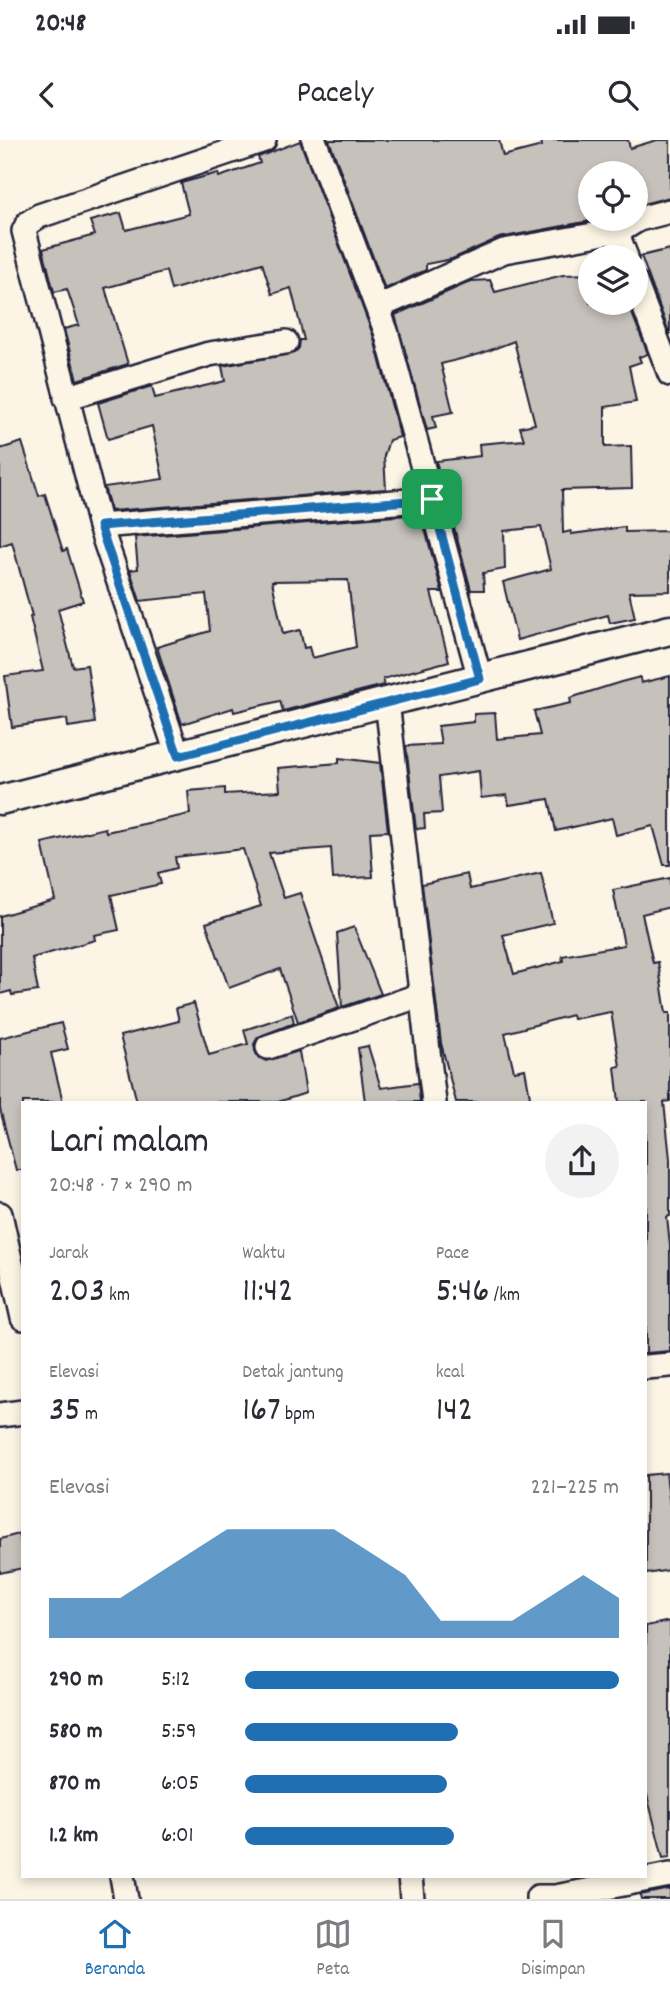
<!DOCTYPE html>
<html lang="id">
<head>
<meta charset="utf-8">
<style>
  :root { --surface:#fff; --page:#f2f2f3; --text:#2b2b33; --muted:#7c7c81; --line:#e1e1e2; --accent:#1f6fb2 }
  body { margin:0; font-family:Dekko,sans-serif; background:var(--page); color:var(--text); height:100vh; display:flex; flex-direction:column; font-size:26px; white-space:nowrap }
  * { box-sizing:border-box; margin:0 }
  p { font-size:23px; color:var(--muted) }
  .icon { flex:none; width:38px; height:38px; fill:none; stroke:currentColor; stroke-width:2; stroke-linecap:round; stroke-linejoin:round }
  .map { position:relative; flex:1; overflow:hidden }
  .details { position:absolute; left:21px; top:961px; width:626px; height:777px; display:flex; flex-direction:column; background:var(--surface); border-radius:0px; box-shadow:0 4px 10px #0003 }
  .details>* { flex:none }
  .buttons { position:absolute; left:578px; top:21px; display:grid; gap:14px }
  .buttons a { display:grid; place-items:center; width:70px; height:70px; border-radius:50%; background:var(--surface); box-shadow:0 4px 10px #0003; font-size:35px }
  .pin { position:absolute; display:grid; place-items:center; width:60px; height:60px; color:#fff; margin:-30px; border-radius:14px; box-shadow:0 4px 10px #0006 }
  .round { display:grid; place-items:center; flex:none; width:74px; height:74px; border-radius:37px; background:var(--page) }
  .head { display:flex; align-items:center; justify-content:space-between; height:119px; padding:0 28px }
  h1 { font-size:38px; font-weight:600; line-height:52px }
  .metrics { display:grid; grid-template-columns:repeat(3,1fr); gap:10px; height:119px; padding:7px 28px }
  .metrics div { display:grid; align-content:center }
  .metrics b { font-size:35px; font-weight:600 }
  .metrics small { font-size:19px; font-weight:400 }
  .metrics p { font-size:19px }
  .chart { height:196px; padding:14px 28px }
  .chart p { display:flex; justify-content:space-between }
  .chart svg { width:100%; height:126px; margin-top:7px; fill:var(--accent); opacity:.7 }
  ul { padding:0 28px; list-style:none; font-size:23px }
  li { display:grid; grid-template-columns:112px 84px 1fr; align-items:center; height:52px }
  li i { height:18px; border-radius:9px; background:var(--accent) }
  .status { display:flex; justify-content:space-between; align-items:center; height:49px; padding:0 35px; background:var(--surface); direction:ltr }
  .status svg { height:19px; fill:currentColor }
  header { display:flex; justify-content:space-between; align-items:center; height:91px; padding:0 28px; background:var(--surface); font-size:32px; font-weight:600 }
  .dock { display:flex; justify-content:space-around; align-items:center; height:98px; border-top:2px solid var(--line); background:var(--surface); font-size:19px; color:var(--muted) }
  .dock a { display:grid; justify-items:center; gap:4px }
  .dock .on { color:var(--accent) }
  .map>svg:first-child { display:block }
  .building { fill:#c6c1bb; stroke:#22223b; stroke-width:2; fill-rule:evenodd }
  .lines { fill:none; stroke-linecap:round; stroke-linejoin:round }
  .minor-casing { stroke:#22223b; stroke-width:28 }
  .tertiary-casing { stroke:#22223b; stroke-width:33 }
  .minor { stroke:#fcf5e5; stroke-width:23 }
  .tertiary { stroke:#fcf5e5; stroke-width:28 }
  .route-casing { stroke:#fff; stroke-width:14 }
  .route { stroke:#1f6fb2; stroke-width:9 }
</style>
</head>
<body>
<div class="status"><b>20:48</b><svg viewBox="0 0 49 12"><path d="M0 12V9h3v3zM5 12V6h3v6zM10 12V3h3v9zM15 12V0h3v12zM26 1h20v11H26zM47 4h2v5h-2z"/></svg></div>
<header><svg class="icon" aria-label="back" viewBox="0 0 24 24"><path d="M15 5l-7 7 7 7"/></svg>Pacely<svg class="icon" aria-label="search" viewBox="0 0 24 24"><circle cx="10" cy="10" r="6"/><path d="M15 15l6 6"/></svg></header>
<div class="map">
<svg width="670" height="1759" viewBox="0 0 670 1759">
  <rect width="100%" height="100%" fill="#fcf5e5"/>
  <filter id="ink" filterUnits="userSpaceOnUse"><feTurbulence type="fractalNoise" baseFrequency=".0143" numOctaves="2"/><feDisplacementMap in="SourceGraphic" scale="14" xChannelSelector="R" yChannelSelector="G"/><feConvolveMatrix kernelMatrix="1 2 1 2 8 2 1 2 1" color-interpolation-filters="sRGB"/></filter>
  <g filter="url(#ink)">
    <g class="building">
      <polygon points="329,0 499,0 503,16 542,6 541,0 628,0 630,8 657,0 670,0 670,57 635,66 635,33 590,33 590,81 499,98 452,119 426,124 426,130 385,149"/>
      <polygon points="300,1 373,195 400,297 389,300 384,316 386,349 111,371 104,347 163,339 152,286 108,299 98,263 152,246 155,258 225,241 222,226 294,213 299,208 300,200 304,200 291,148 272,154 262,123 171,150 166,131 105,148 128,224 77,240 64,189 79,185 67,149 54,152 43,109 95,95 90,81 121,73 126,90 189,74 181,43 218,33 219,37 260,23 258,17"/>
      <polygon points="670,109 670,195 641,116"/>
      <polygon points="590,134 590,163 628,163 648,214 639,217 641,222 629,226 636,262 605,267 605,307 631,306 632,348 562,350 563,393 571,391 571,394 625,387 625,392 670,391 670,451 629,452 635,478 610,483 608,475 517,500 503,442 551,429 541,387 504,391 505,429 483,433 484,450 471,450 436,321 480,316 479,304 524,300 520,287 535,284 514,201 480,214 441,224 453,272 433,276 436,288 427,290 395,175 472,141 490,140 495,152 563,135"/>
      <polygon points="22,302 39,356 45,354 63,411 67,409 83,461 58,469 73,527 87,525 95,583 68,587 67,579 12,587 5,536 43,531 30,477 32,476 12,402 0,406 0,309"/>
      <path d="M 421,374 L 442,452 L 431,452 L 449,521 L 383,539 L 384,545 L 283,571 L 280,561 L 234,572 L 233,568 L 182,584 L 157,507 L 210,491 L 206,454 L 140,461 L 130,430 L 138,429 L 135,397 ZM 348,440 L 356,507 L 312,518 L 309,507 L 304,508 L 300,490 L 283,494 L 272,441 Z"/>
      <polygon points="670,536 670,725 664,725 653,686 616,695 612,678 556,691 549,659 509,665 507,655 481,658 479,631 439,637 442,673 424,674 425,688 416,689 406,606 441,604 438,586 474,582 474,574 495,573 497,599 540,595 534,571 571,563 570,558 621,542 640,537 641,543"/>
      <polygon points="339,618 380,623 388,691 370,692 373,737 333,739 331,708 269,713 284,758 300,753 339,868 298,882 280,829 229,848 206,783 261,766 243,709 175,717 177,728 158,733 161,744 111,755 119,790 94,795 95,800 32,818 38,851 12,855 11,851 0,854 0,776 55,760 42,703 105,688 106,692 190,674 188,651 225,648 225,654 280,651 278,628 339,623"/>
      <polygon points="541,733 553,783 503,795 514,834 563,821 562,816 624,805 613,750 670,738 670,767 642,774 653,823 658,822 666,873 670,873 670,961 664,962 670,1019 670,1076 667,1077 670,1105 670,1211 646,1213 646,962 619,962 615,927 620,926 611,872 573,879 572,875 505,893 514,931 525,929 531,962 456,962 441,903 422,744 467,734 470,749"/>
      <polygon points="354,787 381,854 342,867 337,793"/>
      <polygon points="194,863 209,915 248,904 244,890 292,874 294,883 258,897 254,904 255,911 258,917 266,921 299,911 306,953 278,962 137,962 120,896 179,881 176,868"/>
      <polygon points="61,883 68,909 51,913 63,962 23,962 23,1030 16,1030 0,969 0,898"/>
      <polygon points="368,906 381,948 418,943 420,962 365,962 358,908"/>
      <polygon points="666,1333 670,1367 670,1430 646,1434 646,1335"/>
      <polygon points="19,1394 23,1410 23,1428 0,1433 0,1399"/>
      <polygon points="670,1481 670,1717 663,1718 646,1651 646,1486"/>
      <polygon points="670,1749 670,1759 641,1759 640,1755"/>
    </g>
    <g class="lines">
      <defs>
        <g id="minor">
          <polyline points="314,0 386,191 480,539"/>
          <polyline points="626,117 619,99 621,90 639,79 670,71"/>
          <polyline points="635,142 670,234"/>
          <polyline points="378,167 504,111 621,90"/>
          <polyline points="66,258 209,214 286,202"/>
          <polyline points="100,386 432,359"/>
          <polyline points="387,562 434,962"/>
          <polyline points="178,616 100,386 24,91 28,83 39,76 264,0"/>
          <polyline points="268,907 421,855"/>
          <polyline points="0,1074 23,1178"/>
          <polyline points="646,1227 670,1225"/>
          <polyline points="0,1275 23,1272"/>
          <polyline points="122,1736 126,1759"/>
          <polyline points="410,1736 412,1759"/>
          <polyline points="538,1759 538,1757 555,1757 670,1735"/>
        </g>
        <polyline id="tertiary" points="0,660 670,490"/>
      </defs>
      <use href="#minor" class="minor-casing"/>
      <use href="#tertiary" class="tertiary-casing"/>
      <use href="#minor" class="minor"/>
      <use href="#tertiary" class="tertiary"/>
    </g>
  </g>
  <g class="lines" filter="url(#ink)">
    <defs>
      <polygon id="route" points="432,359 480,539 178,616 100,386"/>
    </defs>
    <use href="#route" class="route-casing"/>
    <use href="#route" class="route"/>
  </g>
</svg>
<div class="buttons">
<a><svg class="icon" aria-label="locate" viewBox="0 0 24 24"><circle cx="12" cy="12" r="6"/><path d="M12 2v4M12 18v4M2 12h4M18 12h4"/></svg></a>
<a><svg class="icon" aria-label="layers" viewBox="0 0 24 24"><path d="M12 4l9 5-9 5-9-5zM3 14l9 5 9-5"/></svg></a>
</div>
<div class="pin" style="left:432px;top:359px;background:#1e9e55"><svg class="icon" aria-label="arrive" viewBox="0 0 24 24"><path d="M6 21V4h12l-3 4 3 4H6"/></svg></div>
<section class="details">
<div class="head"><div><h1>Lari malam</h1><p>20:48 · 7 × 290 m</p></div><a class="round"><svg class="icon" aria-label="share" viewBox="0 0 24 24"><path d="M12 15V3M7 8l5-5 5 5M5 13v7h14v-7"/></svg></a></div>
<div class="metrics">
<div><p>Jarak</p><b>2.03<small> km</small></b></div>
<div><p>Waktu</p><b>11:42</b></div>
<div><p>Pace</p><b>5:46<small> /km</small></b></div>
</div>
<div class="metrics">
<div><p>Elevasi</p><b>35<small> m</small></b></div>
<div><p>Detak jantung</p><b>167<small> bpm</small></b></div>
<div><p>kcal</p><b>142</b></div>
</div>
<div class="chart"><p><span>Elevasi</span>221–225 m</p>
<svg viewBox="0 0 160 44" preserveAspectRatio="none"><path d="M0 44V30L10 30L20 30L30 22L40 14L50 6L60 6L70 6L80 6L90 14L100 22L110 38L120 38L130 38L140 30L150 22L160 30V44z"/></svg>
</div>
<ul>
<li><b>290 m</b>5:12<i style="width:100%"></i></li>
<li><b>580 m</b>5:59<i style="width:57%"></i></li>
<li><b>870 m</b>6:05<i style="width:54%"></i></li>
<li><b>1.2 km</b>6:01<i style="width:56%"></i></li>
</ul>
</section>
</div>
<nav class="dock">
<a class="on"><svg class="icon" aria-label="home" viewBox="0 0 24 24"><path d="M3 11l9-7 9 7M6 9v11h12V9"/></svg>Beranda</a>
<a><svg class="icon" aria-label="map" viewBox="0 0 24 24"><path d="M3 6l6-2 6 2 6-2v14l-6 2-6-2-6 2zM9 4v14M15 6v14"/></svg>Peta</a>
<a><svg class="icon" aria-label="saved" viewBox="0 0 24 24"><path d="M7 4h10v16l-5-4-5 4z"/></svg>Disimpan</a>
</nav>
</body>
</html>
